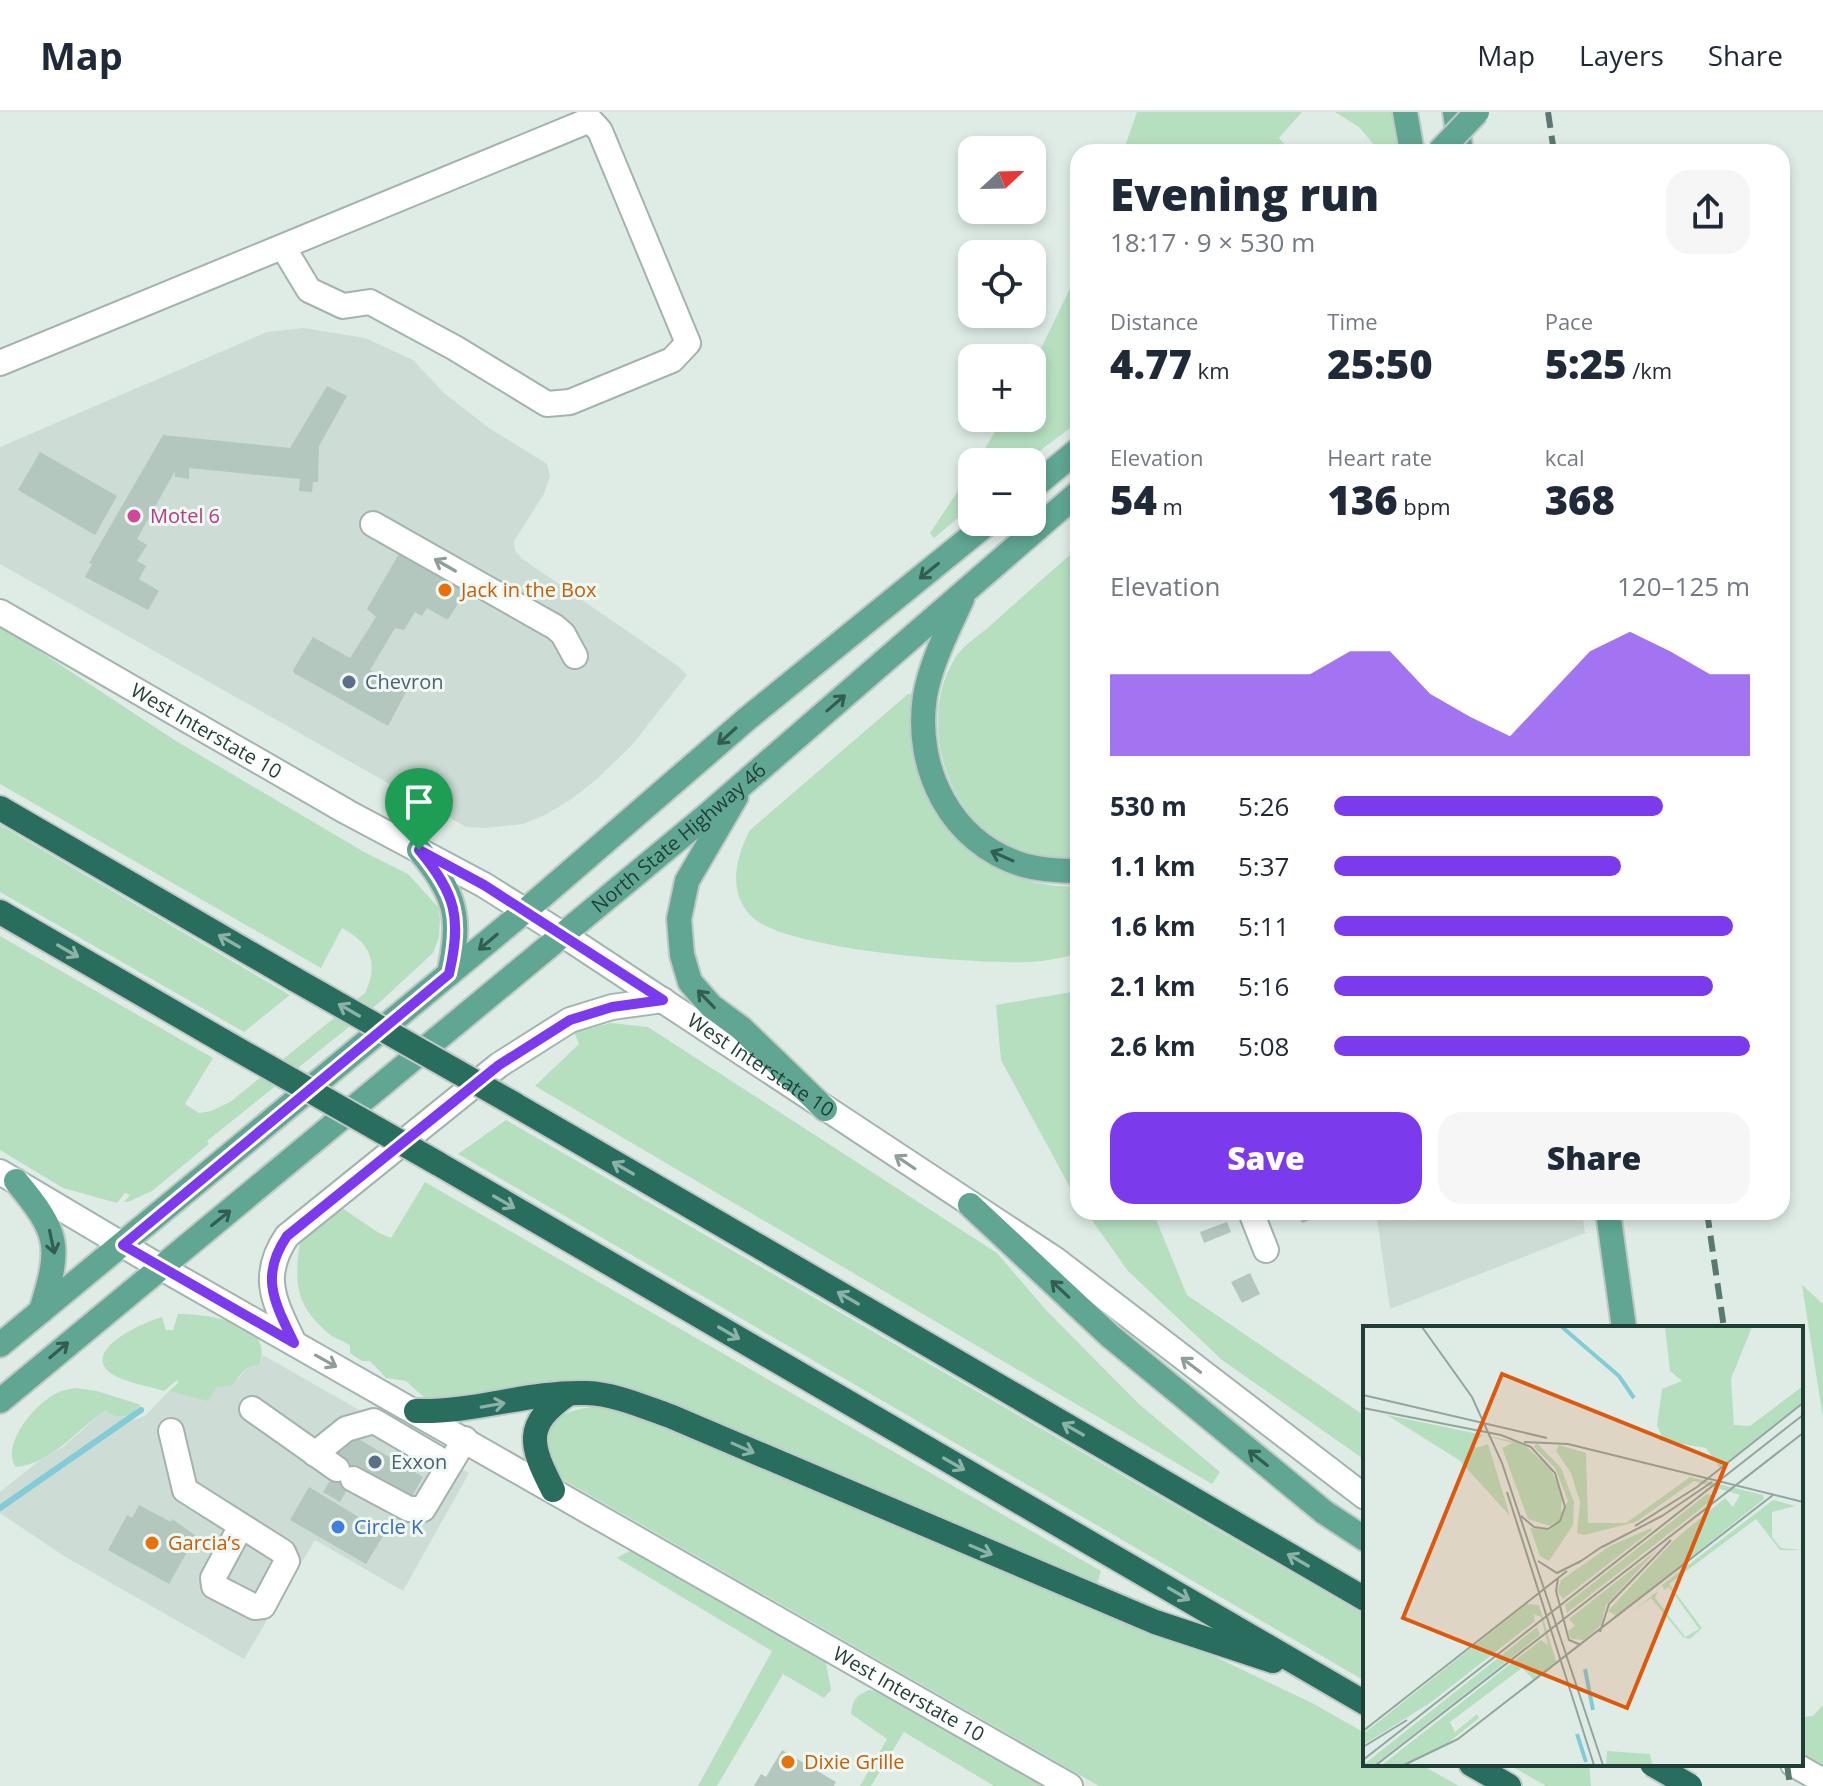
<!DOCTYPE html>
<html lang="en">
<head>
<meta charset="utf-8">
<style>
  :root { --surface:#fff; --page:#f6f6f7; --text:#1f2937; --muted:#747a83; --line:#e0e1e3; --accent:#7c3aed }
  body { margin:0; font-family:"Open Sans",sans-serif; background:var(--page); color:var(--text); height:100vh; display:flex; flex-direction:column; font-size:30px; white-space:nowrap }
  * { box-sizing:border-box; margin:0 }
  p { font-size:26px; color:var(--muted) }
  .icon { flex:none; width:44px; height:44px; fill:none; stroke:currentColor; stroke-width:2; stroke-linecap:round; stroke-linejoin:round }
  .map { position:relative; flex:1; overflow:hidden }
  .side { position:absolute; left:1070px; top:32px; width:720px; height:1076px; display:flex; flex-direction:column; background:var(--surface); border-radius:24px; box-shadow:0 4px 12px #0003 }
  .side>* { flex:none }
  .needle { width:52px; rotate:68deg }
  .controls { position:absolute; left:958px; top:24px; display:grid; gap:16px }
  .controls a { display:grid; place-items:center; width:88px; height:88px; border-radius:16px; background:var(--surface); box-shadow:0 4px 12px #0003; font-size:40px }
  .pin { position:absolute; display:grid; place-items:center; width:68px; height:68px; color:#fff; margin:-82px -34px; border-radius:50% 50% 50% 0; rotate:-45deg; box-shadow:0 0 8px #0007 }
  .pin .icon { rotate:45deg }
  .round { display:grid; place-items:center; flex:none; width:84px; height:84px; border-radius:24px; background:var(--page) }
  .headline { display:flex; align-items:center; justify-content:space-between; height:136px; padding:0 40px }
  h1 { font-size:44px; font-weight:800; line-height:60px }
  .stats { display:grid; grid-template-columns:repeat(3,1fr); gap:12px; height:136px; padding:8px 40px }
  .stats div { display:grid; align-content:center }
  .stats b { font-size:40px; font-weight:800 }
  .stats small { font-size:22px; font-weight:400 }
  .stats p { font-size:22px }
  .chart { height:224px; padding:16px 40px }
  .chart p { display:flex; justify-content:space-between }
  .chart svg { width:100%; height:144px; margin-top:8px; fill:var(--accent); opacity:.7 }
  .cta { display:flex; gap:16px; margin-top:auto; padding:16px 40px }
  .cta a { flex:1; height:92px; border-radius:24px; background:var(--accent); color:#fff; font-size:32px; font-weight:800; line-height:92px; text-align:center }
  .cta a+a { background:var(--page); color:var(--text) }
  ul { padding:0 40px; list-style:none; font-size:26px }
  li { display:grid; grid-template-columns:128px 96px 1fr; align-items:center; height:60px }
  li i { height:20px; border-radius:10px; background:var(--accent) }
  header { display:flex; align-items:center; gap:48px; box-sizing:border-box; height:112px; padding:0 40px; background:var(--surface); border-bottom:2px solid var(--line) }
  header strong { font-size:38px }
  nav { display:flex; gap:44px; margin-inline-start:auto; font-size:28px }
  .map>svg:first-child { display:block }
  .built { fill:#cddcd5 }
  .green { fill:#b6dfc0 }
  .lines { fill:none; stroke-linecap:round; stroke-linejoin:round }
  .stream { stroke:#82cbd7; stroke-width:6 }
  .building { fill:#b4c7bf }
  .minor-casing { stroke:#a2b4ad; stroke-width:28 }
  .major-casing { stroke:#c0c9c6; stroke-width:28 }
  .highway-casing { stroke:#c0c9c6; stroke-width:28 }
  .minor { stroke:#fff; stroke-width:24 }
  .major { stroke:#60a693; stroke-width:24 }
  .highway { stroke:#286d5d; stroke-width:24 }
  .rail { stroke:#597a70; stroke-width:6; stroke-dasharray:16 8; stroke-linecap:butt }
  .major-bridge-casing { stroke:#c0c9c6; stroke-width:28; stroke-linecap:butt }
  .highway-bridge-casing { stroke:#c0c9c6; stroke-width:28; stroke-linecap:butt }
  .major-bridge { stroke:#60a693; stroke-width:24 }
  .highway-bridge { stroke:#286d5d; stroke-width:24 }
  .oneway { stroke:#8f9e9a }
  .oneway2 { stroke:#325d51 }
  .oneway3 { stroke:#8cb2a8 }
  .route-casing { stroke:#fff; stroke-width:16 }
  .route { stroke:#7c3aed; stroke-width:10 }
  .hotel-dot { fill:#d1479c; stroke:#f0f8f4; stroke-width:3 }
  .food-dot { fill:#e8710a; stroke:#f0f8f4; stroke-width:3 }
  .service-dot { fill:#5c6f8a; stroke:#f0f8f4; stroke-width:3 }
  .shop-dot { fill:#3f7fe0; stroke:#f0f8f4; stroke-width:3 }
  .labels { text-anchor:middle; stroke-width:6; stroke-linejoin:round; paint-order:stroke }
  .hotel-label { font-size:20px; fill:#b23c85; stroke:#f0f8f4; text-anchor:start }
  .food-label { font-size:20px; fill:#c56008; stroke:#f0f8f4; text-anchor:start }
  .service-label { font-size:20px; fill:#4e5e75; stroke:#f0f8f4; text-anchor:start }
  .street-label { font-size:20px; fill:#1f3e35; stroke:#f0f8f4 }
  .shop-label { font-size:20px; fill:#366cbe; stroke:#f0f8f4; text-anchor:start }
  .inset-river { fill:none; stroke:#82cbd7; stroke-width:4 }
  .inset-road { fill:none; stroke:#92a69f; stroke-width:2 }
  .view { fill:#de580e; fill-opacity:0.15; stroke:#de580e; stroke-width:4 }
  .inset-edge { fill:none; stroke:#1f3e35; stroke-width:4 }
</style>
</head>
<body>
<header>
<strong>Map</strong>
<nav><a>Map</a><a>Layers</a><a>Share</a></nav>
</header>
<div class="map">
<svg width="1823" height="1674" viewBox="0 0 1823 1674">
  <rect width="100%" height="100%" fill="#dfece6"/>
  <g class="built">
    <polygon points="304,216 365,226 413,248 444,281 489,316 547,352 550,364 544,382 514,429 515,438 521,446 678,554 687,563 632,633 597,667 570,688 545,703 523,712 484,716 466,715 0,452 0,335 267,220"/>
    <polygon points="1376,1100 1582,1100 1585,1121 1390,1197"/>
    <polygon points="263,1243 469,1361 403,1479 315,1428 244,1547 64,1444 0,1401 0,1380 39,1349 63,1335 102,1301 106,1299 115,1304 129,1304 135,1308 146,1303 169,1279 208,1288 217,1275 239,1266 246,1256 259,1253"/>
  </g>
  <g class="green">
    <polygon points="1137,0 1302,0 1279,26 1291,40 1123,40"/>
    <polygon points="1335,0 1392,0 1399,40 1380,40 1359,15"/>
    <polygon points="1078,160 1078,310 1025,350 977,350 1003,306 1032,306 1032,255"/>
    <polygon points="972,358 972,394 934,426 930,421"/>
    <path d="M 1078,436 L 1078,748 C 1041,750 998,734 973,706 C 936,663 925,595 955,546 C 963,533 980,523 991,513 C 1020,487 1049,461 1078,436 Z"/>
    <path d="M 0,513 L 176,629 L 366,741 L 408,762 L 438,795 L 440,807 L 439,825 L 433,841 L 380,890 L 207,1029 L 209,1032 L 152,1079 L 128,1090 L 124,1090 L 130,1083 L 125,1081 L 117,1091 L 63,1076 L 0,1038 L 0,824 L 213,946 L 185,992 L 199,1001 L 211,999 L 230,990 L 365,881 C 379,852 371,831 342,816 L 321,856 L 0,672 Z"/>
    <path d="M 908,582 L 912,582 L 914,586 C 913,606 910,629 915,648 C 933,723 1000,778 1078,774 L 1078,841 C 1063,846 1046,849 1030,850 C 977,852 785,839 751,804 C 727,779 736,745 750,718 Z"/>
    <polygon points="0,713 290,883 244,920 0,780"/>
    <polygon points="1078,879 1078,1090 1001,948 996,893"/>
    <polygon points="611,911 648,915 997,1141 1046,1198 1139,1292 1220,1360 1212,1372 535,974 579,932 574,920"/>
    <polygon points="506,1008 1365,1503 1365,1569 458,1042"/>
    <path d="M 425,1070 L 1101,1459 L 1096,1475 L 604,1269 C 574,1264 565,1271 537,1275 C 498,1282 466,1288 426,1287 L 406,1269 L 386,1266 L 370,1249 L 362,1249 L 350,1241 L 350,1234 C 343,1228 335,1227 328,1221 C 295,1193 294,1170 300,1130 L 342,1096 L 379,1121 L 391,1126 Z"/>
    <polygon points="1086,1100 1153,1100 1187,1183 1365,1304 1365,1348 1222,1248 1128,1159"/>
    <polygon points="1802,1173 1823,1192 1823,1305 1820,1287"/>
    <path d="M 178,1202 C 207,1202 276,1210 259,1253 L 246,1256 L 232,1273 L 217,1275 L 208,1289 L 169,1279 L 178,1271 L 177,1268 L 164,1279 C 148,1274 122,1270 109,1260 C 82,1237 146,1209 162,1205 L 166,1218 L 173,1218 Z"/>
    <path d="M 76,1276 L 97,1279 L 141,1293 L 129,1304 L 115,1304 L 105,1299 C 76,1318 53,1351 16,1355 C 0,1332 37,1290 57,1281 C 63,1278 70,1277 76,1276 Z"/>
    <path d="M 592,1295 L 620,1299 L 657,1310 L 1203,1539 L 1314,1592 L 1365,1621 L 1365,1652 L 1420,1652 L 1459,1674 L 1099,1674 L 565,1369 C 534,1331 541,1301 592,1295 Z"/>
    <polygon points="629,1439 640,1442 825,1545 831,1578 824,1586 783,1562 717,1674 698,1674 772,1539 617,1446"/>
    <path d="M 869,1578 L 880,1579 L 1045,1674 L 994,1674 L 904,1620 L 871,1674 L 860,1674 L 887,1627 L 851,1602 C 853,1588 855,1584 869,1578 Z"/>
    <polygon points="1823,1593 1823,1667 1801,1652 1801,1605 1813,1604"/>
    <polygon points="1508,1652 1589,1652 1591,1674 1546,1674"/>
  </g>
  <g class="lines">
    <polyline class="stream" points="0,1396 141,1298"/>
  </g>
  <g class="building">
    <polygon points="327,274 347,284 319,334 318,370 313,370 312,380 299,379 300,367 189,356 189,367 175,365 175,359 137,427 147,433 137,449 146,454 139,467 159,479 148,498 85,465 92,452 89,451 163,323 290,336"/>
    <polygon points="40,340 117,384 95,423 18,378"/>
    <polygon points="400,440 467,477 449,506 446,507 427,496 422,504 415,500 404,518 395,516 370,558 406,580 388,614 294,561 293,558 313,525 350,546 376,505 367,497"/>
    <polygon points="1298,1100 1329,1100 1302,1111"/>
    <polygon points="1227,1110 1231,1120 1204,1131 1200,1120"/>
    <polygon points="1250,1161 1260,1182 1242,1191 1231,1170"/>
    <polygon points="345,1319 423,1365 411,1386 360,1355 340,1390 323,1380 344,1346 334,1340"/>
    <polygon points="309,1375 385,1421 366,1452 290,1408"/>
    <polygon points="139,1393 171,1410 172,1407 196,1424 169,1472 108,1438 127,1403 132,1406"/>
    <polygon points="782,1638 836,1670 834,1674 754,1674 761,1662 766,1665"/>
  </g>
  <g class="lines">
    <defs>
      <g id="minor">
        <polyline points="0,251 590,8 600,19 688,231 672,248 570,290 547,292 455,236 370,190 343,194 309,178 283,135"/>
        <polyline points="373,412 555,515 563,522 575,544"/>
        <path id="s1" d="M 0,500 L 347,700 L 484,773 L 562,822 L 1056,1148 L 1365,1385"/>
        <path id="s2" d="M 0,1060 L 160,1155 L 1070,1674"/>
        <polyline points="1251,1100 1266,1138"/>
        <path d="M 294,1231 C 275,1191 259,1165 287,1124 L 499,953 L 570,908 L 612,895 L 663,888"/>
        <polyline points="252,1297 337,1357"/>
        <polyline points="171,1319 185,1378 283,1440 287,1449 263,1494 255,1495 214,1474 213,1466 241,1414"/>
        <polyline points="315,1342 346,1317 374,1309 449,1353"/>
        <polyline points="353,1367 409,1397 423,1397 465,1327"/>
        <polyline points="1793,1652 1823,1669"/>
      </g>
      <g id="major">
        <polyline points="1405,0 1412,40"/>
        <polyline points="1455,0 1461,40"/>
        <polyline points="1032,376 1078,338"/>
        <path d="M 962,487 C 948,518 931,550 925,584 C 914,657 951,731 1023,753 C 1041,758 1060,759 1078,759"/>
        <polyline points="736,685 687,769 679,807 682,843 690,870 711,894 741,916 825,997"/>
        <path d="M 419,738 C 456,782 462,806 449,862"/>
        <path d="M 16,1069 C 60,1122 61,1134 41,1199"/>
        <polyline points="970,1093 1110,1224 1324,1400 1365,1427"/>
        <polyline points="1608,1100 1624,1216"/>
        <polyline points="0,1233 525,799 748,606 989,410"/>
        <path id="s3" d="M 0,1289 L 706,704 L 1078,381"/>
      </g>
      <g id="highway">
        <polyline points="0,696 296,868"/>
        <polyline points="0,800 223,929"/>
        <polyline points="514,992 1365,1487"/>
        <polyline points="437,1051 1365,1591"/>
        <path d="M 416,1299 C 474,1301 529,1279 587,1281 C 615,1282 644,1295 670,1304 L 1155,1510 L 1273,1549"/>
        <path d="M 553,1378 C 530,1333 523,1313 568,1282"/>
        <polyline points="1471,1652 1509,1674"/>
      </g>
    </defs>
    <use href="#minor" class="minor-casing"/>
    <use href="#major" class="major-casing"/>
    <use href="#highway" class="highway-casing"/>
    <use href="#minor" class="minor"/>
    <use href="#major" class="major"/>
    <use href="#highway" class="highway"/>
    <g class="rail">
      <polyline points="1548,0 1554,40"/>
      <polyline points="1707,1100 1724,1216"/>
      <polyline points="1787,1652 1790,1674"/>
    </g>
    <defs>
      <polyline id="major-bridge" points="1439,40 1477,0"/>
      <g id="highway-bridge">
        <polyline points="296,868 514,992"/>
        <polyline points="223,929 437,1051"/>
        <polyline points="1652,1652 1690,1674"/>
      </g>
    </defs>
    <use href="#major-bridge" class="major-bridge-casing"/>
    <use href="#highway-bridge" class="highway-bridge-casing"/>
    <use href="#major-bridge" class="major-bridge"/>
    <use href="#highway-bridge" class="highway-bridge"/>
  </g>
  <defs><path id="oneway-shaft" d="M-6 0H5M1.5-3L5.5 0L1.5 3" fill="none" stroke-width="1.6" stroke-linecap="round" stroke-linejoin="round" transform="scale(2)"/></defs>
  <g class="oneway">
    <use href="#oneway-shaft" transform="translate(445 453) rotate(-150)"/>
    <use href="#oneway-shaft" transform="translate(905 1050) rotate(-146)"/>
    <use href="#oneway-shaft" transform="translate(326 1249) rotate(29)"/>
    <use href="#oneway-shaft" transform="translate(1191 1253) rotate(-143)"/>
  </g>
  <g class="oneway2">
    <use href="#oneway-shaft" transform="translate(929 459) rotate(141)"/>
    <use href="#oneway-shaft" transform="translate(836 591) rotate(-41)"/>
    <use href="#oneway-shaft" transform="translate(727 624) rotate(138)"/>
    <use href="#oneway-shaft" transform="translate(1002 744) rotate(-156)"/>
    <use href="#oneway-shaft" transform="translate(488 830) rotate(140)"/>
    <use href="#oneway-shaft" transform="translate(706 887) rotate(-134)"/>
    <use href="#oneway-shaft" transform="translate(221 1106) rotate(-39)"/>
    <use href="#oneway-shaft" transform="translate(52 1130) rotate(78)"/>
    <use href="#oneway-shaft" transform="translate(1060 1177) rotate(-137)"/>
    <use href="#oneway-shaft" transform="translate(59 1238) rotate(-40)"/>
    <use href="#oneway-shaft" transform="translate(1258 1346) rotate(-141)"/>
  </g>
  <g class="oneway3">
    <use href="#oneway-shaft" transform="translate(229 829) rotate(-150)"/>
    <use href="#oneway-shaft" transform="translate(68 839) rotate(30)"/>
    <use href="#oneway-shaft" transform="translate(349 898) rotate(-150)"/>
    <use href="#oneway-shaft" transform="translate(623 1056) rotate(-150)"/>
    <use href="#oneway-shaft" transform="translate(504 1090) rotate(30)"/>
    <use href="#oneway-shaft" transform="translate(848 1186) rotate(-150)"/>
    <use href="#oneway-shaft" transform="translate(729 1221) rotate(30)"/>
    <use href="#oneway-shaft" transform="translate(493 1293) rotate(-10)"/>
    <use href="#oneway-shaft" transform="translate(1073 1317) rotate(-150)"/>
    <use href="#oneway-shaft" transform="translate(743 1336) rotate(24)"/>
    <use href="#oneway-shaft" transform="translate(954 1352) rotate(30)"/>
    <use href="#oneway-shaft" transform="translate(981 1438) rotate(23)"/>
    <use href="#oneway-shaft" transform="translate(1298 1448) rotate(-150)"/>
    <use href="#oneway-shaft" transform="translate(1179 1482) rotate(30)"/>
  </g>
  <g class="lines">
    <defs>
      <path id="route" d="M 419,738 L 484,773 L 663,888 L 612,895 L 570,908 L 499,953 L 287,1124 C 259,1165 275,1191 294,1231 L 123,1133 L 449,862 C 462,806 456,782 419,738 Z"/>
    </defs>
    <use href="#route" class="route-casing"/>
    <use href="#route" class="route"/>
  </g>
  <circle class="hotel-dot" cx="134" cy="404" r="8"/>
  <g class="food-dot">
    <circle cx="445" cy="478" r="8"/>
    <circle cx="152" cy="1431" r="8"/>
    <circle cx="788" cy="1650" r="8"/>
  </g>
  <g class="service-dot">
    <circle cx="349" cy="570" r="8"/>
    <circle cx="375" cy="1350" r="8"/>
  </g>
  <circle class="shop-dot" cx="338" cy="1415" r="8"/>
  <g class="labels">
    <g class="hotel-label">
      <text x="150" y="411">Motel 6</text>
    </g>
    <g class="food-label">
      <text x="461" y="485">Jack in the Box</text>
      <text x="168" y="1438">Garcia’s</text>
      <text x="804" y="1657">Dixie Grille</text>
    </g>
    <g class="service-label">
      <text x="365" y="577">Chevron</text>
      <text x="391" y="1357">Exxon</text>
    </g>
    <g class="street-label">
      <text dy="7" stroke="none"><textPath href="#s1" startOffset="238">West Interstate 10</textPath></text>
      <text dy="7" stroke="none"><textPath href="#s3" startOffset="882">North State Highway 46</textPath></text>
      <text dy="7" stroke="none"><textPath href="#s1" startOffset="886">West Interstate 10</textPath></text>
      <text dy="7" stroke="none"><textPath href="#s2" startOffset="1048">West Interstate 10</textPath></text>
    </g>
    <g class="shop-label">
      <text x="354" y="1422">Circle K</text>
    </g>
  </g>
  <g transform="translate(1363 1214)">
    <rect width="440" height="440" fill="#dfece6"/>
    <path d="M 302,1 L 389,1 L 368,53 L 371,99 L 387,100 L 440,60 L 440,77 L 357,142 L 343,122 L 295,114 L 299,111 L 294,99 L 299,63 L 319,55 L 307,45 ZM 24,89 L 159,117 L 187,142 L 199,166 L 198,190 L 187,200 L 165,193 L 139,122 L 149,117 L 120,109 L 110,117 L 113,122 L 125,118 L 147,190 L 96,134 ZM 174,117 L 198,142 L 211,176 L 210,199 L 186,235 L 177,230 L 167,202 L 187,204 L 205,175 L 192,142 L 171,121 ZM 196,119 L 223,127 L 225,197 L 263,197 L 327,151 L 400,169 L 401,173 L 254,290 L 245,285 L 311,214 L 362,172 L 370,181 L 377,169 L 331,155 L 273,196 L 221,209 L 214,207 L 217,176 L 208,147 L 193,125 ZM 344,168 L 354,170 L 204,287 L 202,279 ZM 410,174 L 433,180 L 409,186 L 409,211 L 418,222 L 440,224 L 417,224 L 393,193 L 306,258 L 339,302 L 327,313 L 320,311 L 288,272 L 267,287 L 295,265 L 292,272 L 322,311 L 336,303 L 306,261 L 301,264 L 299,259 ZM 288,202 L 289,204 L 200,273 L 194,265 L 198,254 L 247,220 ZM 295,223 L 243,279 L 238,299 L 221,314 L 208,313 L 205,305 L 212,300 L 206,293 ZM 164,278 L 176,279 L 193,335 L 171,354 L 159,342 L 87,396 L 92,406 L 114,388 L 116,392 L 81,420 L 42,439 L 19,439 L 178,314 L 185,319 L 178,291 L 171,288 L 172,295 L 67,377 L 0,419 L 0,408 ZM 174,301 L 177,309 L 11,439 L 0,439 ZM 244,425 L 287,428 L 289,438 L 243,439 Z" fill="#b6dfc0"/>
    <path class="inset-river" d="M 199,1 L 256,50 L 271,72M 222,343 L 230,384M 214,408 L 223,436"/>
    <path class="inset-road" d="M 59,1 L 109,71 L 139,137 L 240,439M 0,69 L 184,112M 0,82 L 138,109 L 168,121 L 192,147 L 202,181 L 197,195 L 185,203 L 171,201 L 158,190M 161,116 L 205,118 L 440,176M 144,166 L 231,439M 272,200 L 334,161 L 440,77M 239,221 L 299,190 L 349,156M 175,235 L 194,247 L 218,235M 215,237 L 240,220M 195,252 L 193,265 L 206,314 L 218,319M 237,306 L 246,278 L 308,214M 0,405 L 204,245M 95,413 L 410,169M 0,421 L 44,394M 0,434 L 440,89M 13,439 L 440,107M 41,439 L 95,413"/>
    <path class="view" d="M 139,48 L 363,138 L 264,382 L 40,292 Z"/>
    <rect width="440" height="440" class="inset-edge"/>
  </g>
</svg>
<div class="controls">
<a><svg class="needle" viewBox="-14 -14 28 28"><path d="M0-13l5 13h-10z" fill="#e53935"/><path d="M0 13l5-13h-10z" fill="#747a83"/></svg></a>
<a><svg class="icon" aria-label="locate" viewBox="0 0 24 24"><circle cx="12" cy="12" r="6"/><path d="M12 2v4M12 18v4M2 12h4M18 12h4"/></svg></a>
<a>+</a>
<a>−</a>
</div>
<div class="pin" style="left:419px;top:738px;background:#1e9e55"><svg class="icon" aria-label="arrive" viewBox="0 0 24 24"><path d="M6 21V4h12l-3 4 3 4H6"/></svg></div>
<section class="side">
<div class="headline"><div><h1>Evening run</h1><p>18:17 · 9 × 530 m</p></div><a class="round"><svg class="icon" aria-label="share" viewBox="0 0 24 24"><path d="M12 15V3M7 8l5-5 5 5M5 13v7h14v-7"/></svg></a></div>
<div class="stats">
<div><p>Distance</p><b>4.77<small> km</small></b></div>
<div><p>Time</p><b>25:50</b></div>
<div><p>Pace</p><b>5:25<small> /km</small></b></div>
</div>
<div class="stats">
<div><p>Elevation</p><b>54<small> m</small></b></div>
<div><p>Heart rate</p><b>136<small> bpm</small></b></div>
<div><p>kcal</p><b>368</b></div>
</div>
<div class="chart"><p><span>Elevation</span>120–125 m</p>
<svg viewBox="0 0 160 44" preserveAspectRatio="none"><path d="M0 44V19L10 19L20 19L30 19L40 19L50 19L60 12L70 12L80 25L90 32L100 38L110 25L120 12L130 6L140 12L150 19L160 19V44z"/></svg>
</div>
<ul>
<li><b>530 m</b>5:26<i style="width:79%"></i></li>
<li><b>1.1 km</b>5:37<i style="width:69%"></i></li>
<li><b>1.6 km</b>5:11<i style="width:96%"></i></li>
<li><b>2.1 km</b>5:16<i style="width:91%"></i></li>
<li><b>2.6 km</b>5:08<i style="width:100%"></i></li>
</ul>
<div class="cta"><a>Save</a><a>Share</a></div>
</section>
</div>
</body>
</html>
